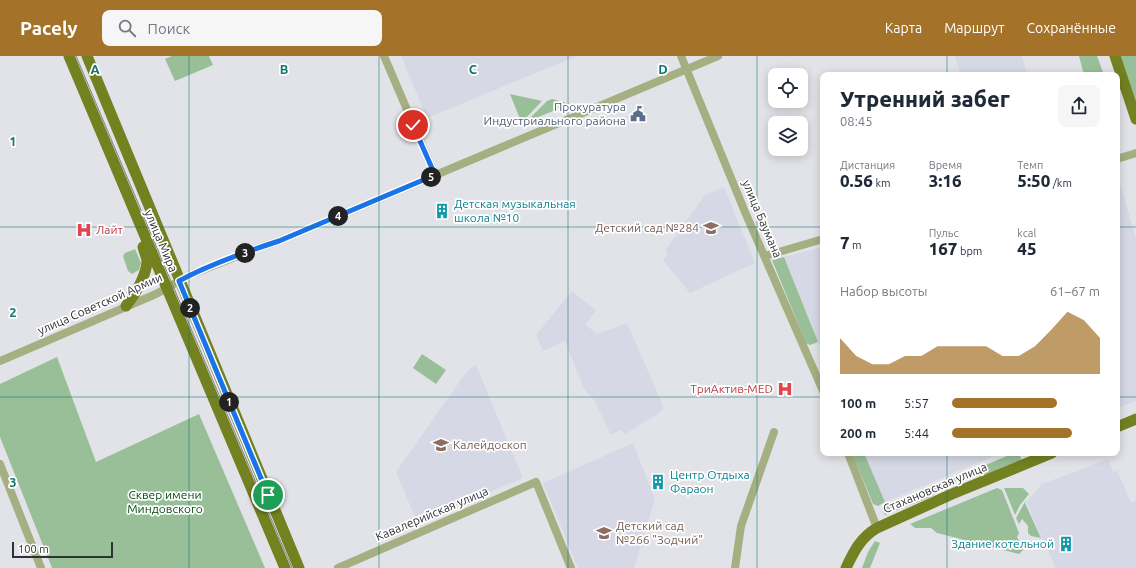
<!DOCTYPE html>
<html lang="ru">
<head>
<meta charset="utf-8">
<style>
  :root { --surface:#fff; --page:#f6f6f7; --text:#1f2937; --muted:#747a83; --accent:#a57229 }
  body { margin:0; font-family:Ubuntu,sans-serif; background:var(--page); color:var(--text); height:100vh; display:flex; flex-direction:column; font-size:15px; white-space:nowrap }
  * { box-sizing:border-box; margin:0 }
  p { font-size:13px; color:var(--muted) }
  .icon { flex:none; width:22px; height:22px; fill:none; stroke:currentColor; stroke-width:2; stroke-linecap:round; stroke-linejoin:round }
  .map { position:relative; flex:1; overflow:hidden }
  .panel { position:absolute; left:820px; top:16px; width:300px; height:384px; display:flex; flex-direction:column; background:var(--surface); border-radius:8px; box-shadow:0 2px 10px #0003 }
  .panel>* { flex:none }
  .fabs { position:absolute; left:768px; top:12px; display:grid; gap:8px }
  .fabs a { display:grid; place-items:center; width:40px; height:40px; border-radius:8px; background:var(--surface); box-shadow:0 2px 10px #0003; font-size:20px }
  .scale { position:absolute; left:12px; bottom:10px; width:101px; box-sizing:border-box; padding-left:4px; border:2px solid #313133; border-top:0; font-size:11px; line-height:14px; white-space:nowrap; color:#313133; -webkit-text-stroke:3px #fff; paint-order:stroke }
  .pin { position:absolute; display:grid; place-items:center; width:34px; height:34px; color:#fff; margin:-17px; border:2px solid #fff; border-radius:50%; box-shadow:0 1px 4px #0007 }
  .km { position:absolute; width:20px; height:20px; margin:-10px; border-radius:50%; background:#222; color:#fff; font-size:11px; line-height:20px; text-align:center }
  .round { display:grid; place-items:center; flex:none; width:42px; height:42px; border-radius:8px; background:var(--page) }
  .headline { display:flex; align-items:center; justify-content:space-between; height:68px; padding:0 20px }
  h1 { font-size:22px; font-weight:800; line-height:30px }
  .stats { display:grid; grid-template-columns:repeat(3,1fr); gap:6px; height:68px; padding:4px 20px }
  .stats div { display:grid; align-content:center }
  .stats b { font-size:17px; font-weight:800 }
  .stats small { font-size:11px; font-weight:400 }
  .stats p { font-size:11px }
  .chart { height:112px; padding:8px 20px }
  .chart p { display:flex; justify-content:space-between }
  .chart svg { width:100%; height:72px; margin-top:4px; fill:var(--accent); opacity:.7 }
  ul { padding:0 20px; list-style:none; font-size:13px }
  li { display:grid; grid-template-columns:64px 48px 1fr; align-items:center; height:30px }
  li i { height:10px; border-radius:5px; background:var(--accent) }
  header { display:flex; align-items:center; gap:24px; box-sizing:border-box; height:56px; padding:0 20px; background:var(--accent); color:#fff }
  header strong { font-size:19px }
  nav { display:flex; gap:22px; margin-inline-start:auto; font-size:14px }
  .search { width:280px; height:36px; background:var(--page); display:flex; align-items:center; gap:10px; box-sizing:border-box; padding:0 14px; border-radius:8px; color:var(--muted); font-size:15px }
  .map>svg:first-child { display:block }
  .built { fill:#d6d9e5 }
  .green { fill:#99bf98 }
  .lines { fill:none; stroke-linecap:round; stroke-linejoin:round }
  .minor { stroke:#a5af82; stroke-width:8 }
  .major { stroke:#738121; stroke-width:11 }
  .tram { stroke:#808084; stroke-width:1 }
  .route-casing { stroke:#fff; stroke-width:8 }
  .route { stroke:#1a73e8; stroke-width:5 }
  .grid { fill:none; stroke:#0f766e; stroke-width:1; stroke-opacity:0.55 }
  .labels { text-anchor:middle; stroke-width:3.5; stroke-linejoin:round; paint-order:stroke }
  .service-label { font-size:12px; fill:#4e5e75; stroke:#fff; text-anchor:end }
  .culture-label { font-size:12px; fill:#0d838f; stroke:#fff; text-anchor:start }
  .street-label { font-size:12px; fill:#313133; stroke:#fff }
  .education-label { font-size:12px; fill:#785e54; stroke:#fff; text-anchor:start }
  .health-label { font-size:12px; fill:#be3a42; stroke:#fff; text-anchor:start }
  .park-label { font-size:12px; fill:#06490e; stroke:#fff }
  .grid-label { font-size:13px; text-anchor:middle; font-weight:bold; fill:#0f766e; stroke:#fff; stroke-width:3.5; stroke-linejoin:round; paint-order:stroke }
</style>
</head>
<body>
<header>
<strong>Pacely</strong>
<div class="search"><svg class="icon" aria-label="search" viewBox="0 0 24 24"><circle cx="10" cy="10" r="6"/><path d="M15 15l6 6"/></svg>Поиск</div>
<nav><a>Карта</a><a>Маршрут</a><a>Сохранённые</a></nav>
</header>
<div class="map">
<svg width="1136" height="512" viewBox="0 0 1136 512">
  <rect width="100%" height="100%" fill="#e2e3e8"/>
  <g class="built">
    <polygon points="401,0 577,0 427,62"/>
    <polygon points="955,0 1022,0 1027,19 961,19"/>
    <polygon points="1117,118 1136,182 1136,345 1117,352"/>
    <polygon points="724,131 755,207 690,237 663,204 668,198 665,195 705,139"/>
    <polygon points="823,191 823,298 784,201"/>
    <polygon points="572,235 596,255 585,268 597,278 627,267 664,352 658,358 625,378 620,374 613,378 610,377 594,344 584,333 565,285 543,295 536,279"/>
    <polygon points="476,309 523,422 417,466 396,416 467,315"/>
    <polygon points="633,387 655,443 634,512 578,512 543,427"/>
    <polygon points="864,397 1001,397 885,446"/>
    <polygon points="1108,403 1113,416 1117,414 1131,447 1136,445 1136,512 1056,512 1026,446 1042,428"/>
  </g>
  <g class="green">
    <polygon points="172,0 209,0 213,9 175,25 165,3"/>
    <polygon points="1079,0 1097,0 1104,19 1084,19"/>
    <polygon points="1120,0 1136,0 1136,46"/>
    <polygon points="510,38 542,45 525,63 520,63"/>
    <polygon points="552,43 570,48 536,62 529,63 547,45"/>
    <polygon points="135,193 141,207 139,214 132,218 128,215 123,200 125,197"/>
    <polygon points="784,201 818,286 810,289 806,287 772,204"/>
    <polygon points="422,298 446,314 436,328 413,312"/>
    <polygon points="57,301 96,406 199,358 265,512 52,512 0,381 0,328"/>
    <polygon points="852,397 864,397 885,446 878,450 873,448"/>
    <polygon points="1014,397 1020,397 1021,404 989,417 961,425 960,423 949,427 948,425"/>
    <polygon points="938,428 941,434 928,442 885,459 882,452"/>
    <polygon points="997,432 1002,434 1019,477 1017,481 1020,487 1024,489 1023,494 1019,498 937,477 931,472 915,472 910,468"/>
    <polygon points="1004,432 1023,432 1029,438 1020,449 1015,459"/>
    <polygon points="1026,444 1025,447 1041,482 1031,480 1028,477 1028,470 1022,463 1019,468 1016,462"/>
    <polygon points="875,485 880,487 870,512 862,512 868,496"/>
  </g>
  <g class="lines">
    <g class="minor">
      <polyline points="384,0 435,119"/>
      <polyline points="681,0 745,156 823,335"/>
      <polyline points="1117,103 1136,97"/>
      <polyline points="765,200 823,183"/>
      <polyline points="0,305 156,238 190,219 255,193 279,185 718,0"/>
      <polyline points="848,397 877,472"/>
      <polyline points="0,408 41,512"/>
      <polyline points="338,512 536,426 571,512"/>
      <polyline points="735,512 741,470 774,376"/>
    </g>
    <g class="major">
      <polyline points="69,0 285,512"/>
      <polyline points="87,0 299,512"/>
      <polyline points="1115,0 1136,63"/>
      <path d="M 126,250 C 135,239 146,220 147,206 C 147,201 144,196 143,191"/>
      <polyline points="1117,371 1136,363"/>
      <path d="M 846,512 C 854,495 861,481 877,472 L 952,438 L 1052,397"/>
    </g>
    <polyline class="tram" points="76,0 292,512"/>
  </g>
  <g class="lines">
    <defs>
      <path id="route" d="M 268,439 L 179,225 C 210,208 245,196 279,185 L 435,119 L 413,69"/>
    </defs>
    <use href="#route" class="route-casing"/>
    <use href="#route" class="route"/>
  </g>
  <path class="grid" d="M 189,0 L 189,512M 379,0 L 379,512M 568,0 L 568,512M 757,0 L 757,512M 947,0 L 947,19M 0,171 L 823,171M 1117,171 L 1136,171M 0,341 L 823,341M 1117,341 L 1136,341M 947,397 L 947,512"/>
  <defs>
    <symbol id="civic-bare" viewBox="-9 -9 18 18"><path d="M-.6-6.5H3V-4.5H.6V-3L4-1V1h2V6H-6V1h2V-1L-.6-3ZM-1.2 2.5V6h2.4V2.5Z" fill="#5c6f8a" stroke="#fff" stroke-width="2.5" paint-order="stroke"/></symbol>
    <symbol id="building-bare" viewBox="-9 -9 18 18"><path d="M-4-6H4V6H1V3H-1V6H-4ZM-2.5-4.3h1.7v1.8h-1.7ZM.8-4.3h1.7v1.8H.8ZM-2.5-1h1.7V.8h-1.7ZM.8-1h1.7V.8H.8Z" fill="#0f9aa8" stroke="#fff" stroke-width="2.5" paint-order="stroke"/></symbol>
    <symbol id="school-bare" viewBox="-9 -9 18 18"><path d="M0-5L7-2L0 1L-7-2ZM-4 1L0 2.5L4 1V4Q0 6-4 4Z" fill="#8d6e63" stroke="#fff" stroke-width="2.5" paint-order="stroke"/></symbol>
    <symbol id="hospital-bare" viewBox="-9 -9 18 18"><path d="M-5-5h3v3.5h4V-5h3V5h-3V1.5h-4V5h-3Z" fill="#e0444e" stroke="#fff" stroke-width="2.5" paint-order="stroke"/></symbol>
  </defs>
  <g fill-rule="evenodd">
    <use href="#civic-bare" x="627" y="47" width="22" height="22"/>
    <use href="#building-bare" x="431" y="144" width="22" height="22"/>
    <use href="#school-bare" x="700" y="161" width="22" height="22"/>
    <use href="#hospital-bare" x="73" y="163" width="22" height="22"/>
    <use href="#hospital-bare" x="774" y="322" width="22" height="22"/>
    <use href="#school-bare" x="430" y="378" width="22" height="22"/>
    <use href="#building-bare" x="647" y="415" width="22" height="22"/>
    <use href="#school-bare" x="593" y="466" width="22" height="22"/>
    <use href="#building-bare" x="1055" y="477" width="22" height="22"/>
  </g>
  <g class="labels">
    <g class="service-label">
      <text x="626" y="55">Прокуратура<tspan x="626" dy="14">Индустриального района</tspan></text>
    </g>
    <g class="culture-label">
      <text x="454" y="152">Детская музыкальная<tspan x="454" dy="14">школа №10</tspan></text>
      <text x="670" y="423">Центр Отдыха<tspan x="670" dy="14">Фараон</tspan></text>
      <text x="1054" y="492" text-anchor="end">Здание котельной</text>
    </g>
    <g class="street-label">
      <text transform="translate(762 163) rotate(67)" y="4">улица Баумана</text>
      <text transform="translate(161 185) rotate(67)" y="4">улица Мира</text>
      <text transform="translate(100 248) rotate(-24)" y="4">улица Советской Армии</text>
      <text transform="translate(935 432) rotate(-23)" y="4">Стахановская улица</text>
      <text transform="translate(432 458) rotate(-23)" y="4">Кавалерийская улица</text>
    </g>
    <g class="education-label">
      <text x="699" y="176" text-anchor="end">Детский сад №284</text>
      <text x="453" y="393">Калейдоскоп</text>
      <text x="616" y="474">Детский сад<tspan x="616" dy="14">№266 "Зодчий"</tspan></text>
    </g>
    <g class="health-label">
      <text x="96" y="178">Лайт</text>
      <text x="773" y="337" text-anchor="end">ТриАктив-MED</text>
    </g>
    <g class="park-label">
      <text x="165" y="443">Сквер имени<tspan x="165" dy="14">Миндовского</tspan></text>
    </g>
  </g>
  <g class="grid-label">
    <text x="95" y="18">A</text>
    <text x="284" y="18">B</text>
    <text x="473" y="18">C</text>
    <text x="663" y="18">D</text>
    <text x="13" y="90">1</text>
    <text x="13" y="261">2</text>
    <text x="13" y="431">3</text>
  </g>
</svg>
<div class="fabs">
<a><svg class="icon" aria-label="locate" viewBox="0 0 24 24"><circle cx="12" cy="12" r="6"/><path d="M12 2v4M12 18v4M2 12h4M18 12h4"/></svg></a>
<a><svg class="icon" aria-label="layers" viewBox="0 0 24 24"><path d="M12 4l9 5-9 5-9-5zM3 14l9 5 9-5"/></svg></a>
</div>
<div class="scale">100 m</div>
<div class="pin" style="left:268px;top:439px;background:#1e9e55"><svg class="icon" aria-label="arrive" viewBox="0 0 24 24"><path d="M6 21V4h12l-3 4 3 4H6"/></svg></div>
<div class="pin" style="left:413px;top:69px;background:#d93025"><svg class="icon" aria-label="check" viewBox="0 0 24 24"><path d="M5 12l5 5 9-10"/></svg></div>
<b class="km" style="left:229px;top:346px">1</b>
<b class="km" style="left:190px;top:252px">2</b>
<b class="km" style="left:245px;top:197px">3</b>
<b class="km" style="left:338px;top:160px">4</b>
<b class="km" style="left:431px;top:121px">5</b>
<section class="panel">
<div class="headline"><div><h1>Утренний забег</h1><p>08:45</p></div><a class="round"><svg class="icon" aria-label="share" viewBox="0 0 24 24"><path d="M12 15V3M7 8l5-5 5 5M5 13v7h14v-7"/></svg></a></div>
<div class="stats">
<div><p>Дистанция</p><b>0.56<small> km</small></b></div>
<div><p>Время</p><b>3:16</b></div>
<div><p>Темп</p><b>5:50<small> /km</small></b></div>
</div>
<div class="stats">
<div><b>7<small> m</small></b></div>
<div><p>Пульс</p><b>167<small> bpm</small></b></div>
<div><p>kcal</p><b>45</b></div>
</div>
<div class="chart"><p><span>Набор высоты</span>61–67 m</p>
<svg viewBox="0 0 160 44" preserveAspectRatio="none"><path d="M0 44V22L10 33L20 38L30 38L40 33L50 33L60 27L70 27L80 27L90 27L100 33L110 33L120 27L130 17L140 6L150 11L160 22V44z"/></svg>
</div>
<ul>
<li><b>100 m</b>5:57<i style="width:71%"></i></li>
<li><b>200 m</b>5:44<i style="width:81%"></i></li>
</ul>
</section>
</div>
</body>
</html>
